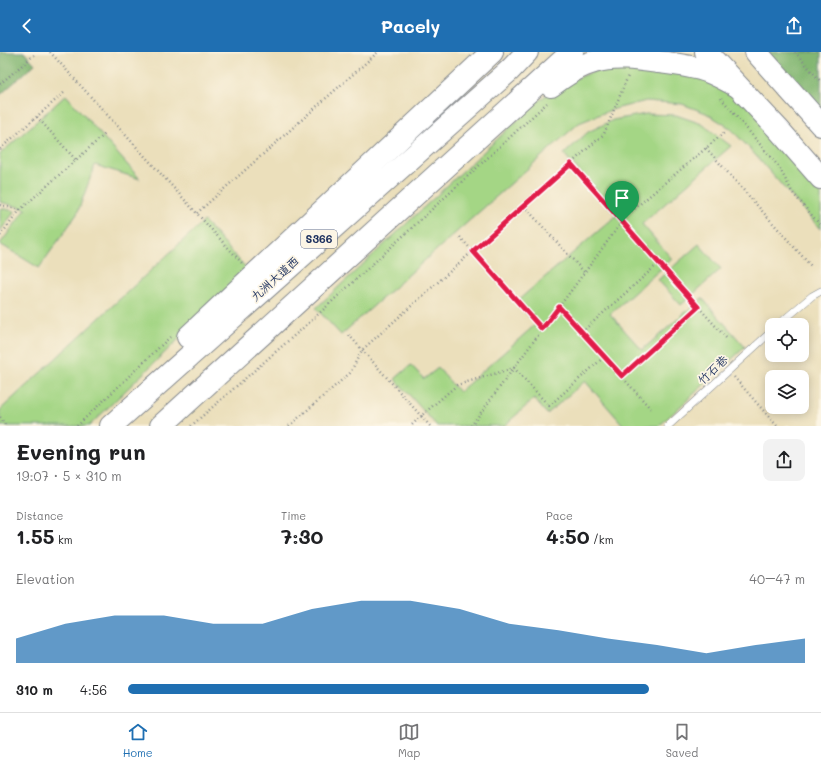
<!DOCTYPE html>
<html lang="en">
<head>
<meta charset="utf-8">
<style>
  :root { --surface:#fff; --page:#f2f2f2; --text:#202124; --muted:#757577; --line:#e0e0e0; --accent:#1f6fb2 }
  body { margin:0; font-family:Mali,"LXGW WenKai TC",sans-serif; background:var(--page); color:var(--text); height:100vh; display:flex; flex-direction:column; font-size:15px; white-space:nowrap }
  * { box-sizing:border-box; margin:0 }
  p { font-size:13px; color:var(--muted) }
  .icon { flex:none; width:22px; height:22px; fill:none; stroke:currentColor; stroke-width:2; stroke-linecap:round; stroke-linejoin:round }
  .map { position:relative; height:374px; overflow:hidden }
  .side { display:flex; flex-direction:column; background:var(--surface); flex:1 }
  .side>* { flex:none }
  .tools { position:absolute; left:765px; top:266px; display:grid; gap:8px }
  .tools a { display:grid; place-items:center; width:44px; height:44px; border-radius:8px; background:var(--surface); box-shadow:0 2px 10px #0003; font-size:20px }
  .pin { position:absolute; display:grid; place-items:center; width:34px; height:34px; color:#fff; margin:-41px -17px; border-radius:50% 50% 50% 0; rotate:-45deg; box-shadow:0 0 4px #0007 }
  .pin .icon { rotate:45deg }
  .round { display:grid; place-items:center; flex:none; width:42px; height:42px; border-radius:8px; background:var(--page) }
  .headline { display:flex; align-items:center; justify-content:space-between; height:68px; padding:0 16px }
  h1 { font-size:22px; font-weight:700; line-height:30px }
  .stats { display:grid; grid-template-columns:repeat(3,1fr); gap:6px; height:68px; padding:4px 16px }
  .stats div { display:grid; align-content:center }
  .stats b { font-size:20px; font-weight:700 }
  .stats small { font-size:11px; font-weight:400 }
  .stats p { font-size:11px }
  .chart { height:112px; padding:8px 16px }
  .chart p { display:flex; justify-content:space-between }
  .chart svg { width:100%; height:72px; margin-top:4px; fill:var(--accent); opacity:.7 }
  ul { padding:0 16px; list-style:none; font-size:13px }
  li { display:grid; grid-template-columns:64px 48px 1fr; align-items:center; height:30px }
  li i { height:10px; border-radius:5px; background:var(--accent) }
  header { display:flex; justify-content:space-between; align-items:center; height:52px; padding:0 16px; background:var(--accent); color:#fff; font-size:18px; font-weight:700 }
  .tab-bar { display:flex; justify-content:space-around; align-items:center; height:56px; border-top:1px solid var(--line); background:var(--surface); font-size:11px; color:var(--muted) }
  .tab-bar a { display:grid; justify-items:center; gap:2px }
  .tab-bar .on { color:var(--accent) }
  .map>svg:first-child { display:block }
  .green { fill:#a4d685; stroke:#608272 }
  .forest { fill:#83b772; stroke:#4f7368 }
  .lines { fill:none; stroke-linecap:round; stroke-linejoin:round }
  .lane-casing { stroke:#83878c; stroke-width:8 }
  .primary-casing { stroke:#83878c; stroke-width:24 }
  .path { stroke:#83878c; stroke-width:2.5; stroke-dasharray:1 3; stroke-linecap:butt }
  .lane { stroke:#fff; stroke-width:7 }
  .primary { stroke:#fff; stroke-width:22 }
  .route-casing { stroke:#fff; stroke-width:8 }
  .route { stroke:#e11d48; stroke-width:5 }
  .labels { text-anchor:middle; stroke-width:3.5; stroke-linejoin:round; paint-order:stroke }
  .shield { fill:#fcf5e5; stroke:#5e6a86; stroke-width:1 }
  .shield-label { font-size:11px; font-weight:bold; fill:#1b2f5e }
  .street-label { font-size:12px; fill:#1b2f5e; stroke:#fcf5e5 }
</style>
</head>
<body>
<header><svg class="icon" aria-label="back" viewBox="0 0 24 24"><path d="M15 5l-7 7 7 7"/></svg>Pacely<svg class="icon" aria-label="share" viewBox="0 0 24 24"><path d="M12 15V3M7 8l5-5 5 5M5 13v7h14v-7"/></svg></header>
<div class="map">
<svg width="821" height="374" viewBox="0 0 821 374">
  <rect width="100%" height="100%" fill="#fcf5e5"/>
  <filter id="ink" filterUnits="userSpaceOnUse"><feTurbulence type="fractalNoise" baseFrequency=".025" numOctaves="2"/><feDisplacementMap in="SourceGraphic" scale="8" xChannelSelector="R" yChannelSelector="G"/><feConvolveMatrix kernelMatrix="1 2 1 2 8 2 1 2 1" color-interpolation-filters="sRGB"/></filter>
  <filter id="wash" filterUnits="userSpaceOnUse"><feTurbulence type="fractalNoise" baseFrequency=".012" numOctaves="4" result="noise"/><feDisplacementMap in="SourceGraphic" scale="16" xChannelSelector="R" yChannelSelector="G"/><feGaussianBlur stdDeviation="0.9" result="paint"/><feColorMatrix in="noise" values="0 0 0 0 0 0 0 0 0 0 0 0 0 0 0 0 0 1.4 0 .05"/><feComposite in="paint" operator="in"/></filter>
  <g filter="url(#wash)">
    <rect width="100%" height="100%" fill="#ebdfbb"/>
    <g class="green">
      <polygon points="612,12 681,18 735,38 821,136 821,178 750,97 730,76 706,61 682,52 646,49 611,58 579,71 341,283 316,256 539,48 563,32"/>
      <polygon points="66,43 140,127 95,113 77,162 39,216 0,192 26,157 0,150 0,102"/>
      <polygon points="646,62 676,63 702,72 731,94 642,172 672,207 610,262 642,298 702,246 745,295 659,374 624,374 585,329 547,362 534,347 504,374 437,374 395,327 411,313 424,327 438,316 459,340 536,272 516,250 618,162 564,102 588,80 613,68"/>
      <polygon points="0,156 15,159 0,179"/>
      <polygon points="204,169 249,219 89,374 0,374 0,358"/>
      <polygon points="699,192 721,217 681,253 658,228"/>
    </g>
    <g class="forest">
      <polygon points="0,0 24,0 35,12 0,43"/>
      <polygon points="767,0 821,0 821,71"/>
    </g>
  </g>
  <g filter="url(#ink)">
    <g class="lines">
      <defs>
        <g id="lane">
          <polyline points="778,273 812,244 821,239"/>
          <polyline points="668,374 772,279"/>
        </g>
        <g id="primary">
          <polyline points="706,0 779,78 821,126"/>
          <polyline points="756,0 821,73"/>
          <path d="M 551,34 C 564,24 578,14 594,10 C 615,4 636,7 658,10 C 675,12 693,14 709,20 C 719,24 728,29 737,34"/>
          <polyline points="188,285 492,0"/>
          <polyline points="111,374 510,18 527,0"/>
          <polyline points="161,374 572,0"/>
        </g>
      </defs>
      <use href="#lane" class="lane-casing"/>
      <use href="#primary" class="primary-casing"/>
      <g class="path">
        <polyline points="50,0 242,211"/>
        <polyline points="795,0 821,30"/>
        <polyline points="0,32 34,3"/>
        <polyline points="721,46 779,115 792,140 821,174"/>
        <polyline points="37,65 76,108"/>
        <polyline points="706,96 811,214"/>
        <polyline points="0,97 66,39"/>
        <polyline points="571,112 728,288"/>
        <polyline points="0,153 20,158 0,184"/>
        <polyline points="524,154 584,220"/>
        <polyline points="20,158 105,82"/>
        <polyline points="197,161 378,0"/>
        <polyline points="460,185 542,277"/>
        <polyline points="559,255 651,357"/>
        <polyline points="582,280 659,211"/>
        <polyline points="349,283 421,364 411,374"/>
        <polyline points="622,324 698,255"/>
        <polyline points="734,325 777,374"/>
        <polyline points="0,365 6,374"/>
        <polyline points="77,374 170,285"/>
        <polyline points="191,374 312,268 547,51"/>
        <polyline points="289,374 350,321 362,298 604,82 628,24"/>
        <polyline points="430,374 421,364 457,333 514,316 549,354 604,305"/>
        <polyline points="471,374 627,163 725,80"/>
      </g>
      <use href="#lane" class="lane"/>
      <use href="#primary" class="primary"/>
    </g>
  </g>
  <g class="lines" filter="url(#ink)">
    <defs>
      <polygon id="route" points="571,112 698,255 622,324 559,255 542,277 473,199"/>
    </defs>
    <use href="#route" class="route-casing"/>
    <use href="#route" class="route"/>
  </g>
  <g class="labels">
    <rect class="shield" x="301" y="178" width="36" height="18" rx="3"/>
    <g class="shield-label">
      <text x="319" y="191">S366</text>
    </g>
    <g class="street-label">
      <text transform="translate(275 227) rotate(-42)" y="4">九洲大道西</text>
      <text transform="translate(713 318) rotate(-43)" y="4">竹石巷</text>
    </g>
  </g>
</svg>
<div class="tools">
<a><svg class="icon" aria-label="locate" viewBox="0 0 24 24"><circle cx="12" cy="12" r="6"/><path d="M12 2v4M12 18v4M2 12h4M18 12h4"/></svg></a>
<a><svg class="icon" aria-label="layers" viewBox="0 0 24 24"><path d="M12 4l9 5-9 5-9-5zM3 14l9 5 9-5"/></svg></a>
</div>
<div class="pin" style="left:622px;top:170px;background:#1e9e55"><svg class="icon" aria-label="arrive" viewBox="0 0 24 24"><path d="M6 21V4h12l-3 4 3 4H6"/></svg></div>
</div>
<section class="side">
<div class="headline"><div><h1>Evening run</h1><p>19:07 · 5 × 310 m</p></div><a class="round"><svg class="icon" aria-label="share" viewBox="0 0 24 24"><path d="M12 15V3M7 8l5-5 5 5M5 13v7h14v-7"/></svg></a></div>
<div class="stats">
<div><p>Distance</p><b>1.55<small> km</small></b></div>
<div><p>Time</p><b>7:30</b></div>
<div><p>Pace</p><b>4:50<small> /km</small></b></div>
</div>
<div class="chart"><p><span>Elevation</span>40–47 m</p>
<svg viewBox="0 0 160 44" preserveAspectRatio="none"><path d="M0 44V29L10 20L20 15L30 15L40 20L50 20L60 11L70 6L80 6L90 11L100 20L110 24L120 29L130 33L140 38L150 33L160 29V44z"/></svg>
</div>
<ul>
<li><b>310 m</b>4:56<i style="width:77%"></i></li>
</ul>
</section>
<nav class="tab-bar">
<a class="on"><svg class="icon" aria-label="home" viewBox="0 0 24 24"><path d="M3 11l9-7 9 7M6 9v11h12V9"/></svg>Home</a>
<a><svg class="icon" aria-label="map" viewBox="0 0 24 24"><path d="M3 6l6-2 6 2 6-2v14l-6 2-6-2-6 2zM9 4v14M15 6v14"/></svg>Map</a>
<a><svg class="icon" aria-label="saved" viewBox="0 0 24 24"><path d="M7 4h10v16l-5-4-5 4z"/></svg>Saved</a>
</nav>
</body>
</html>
